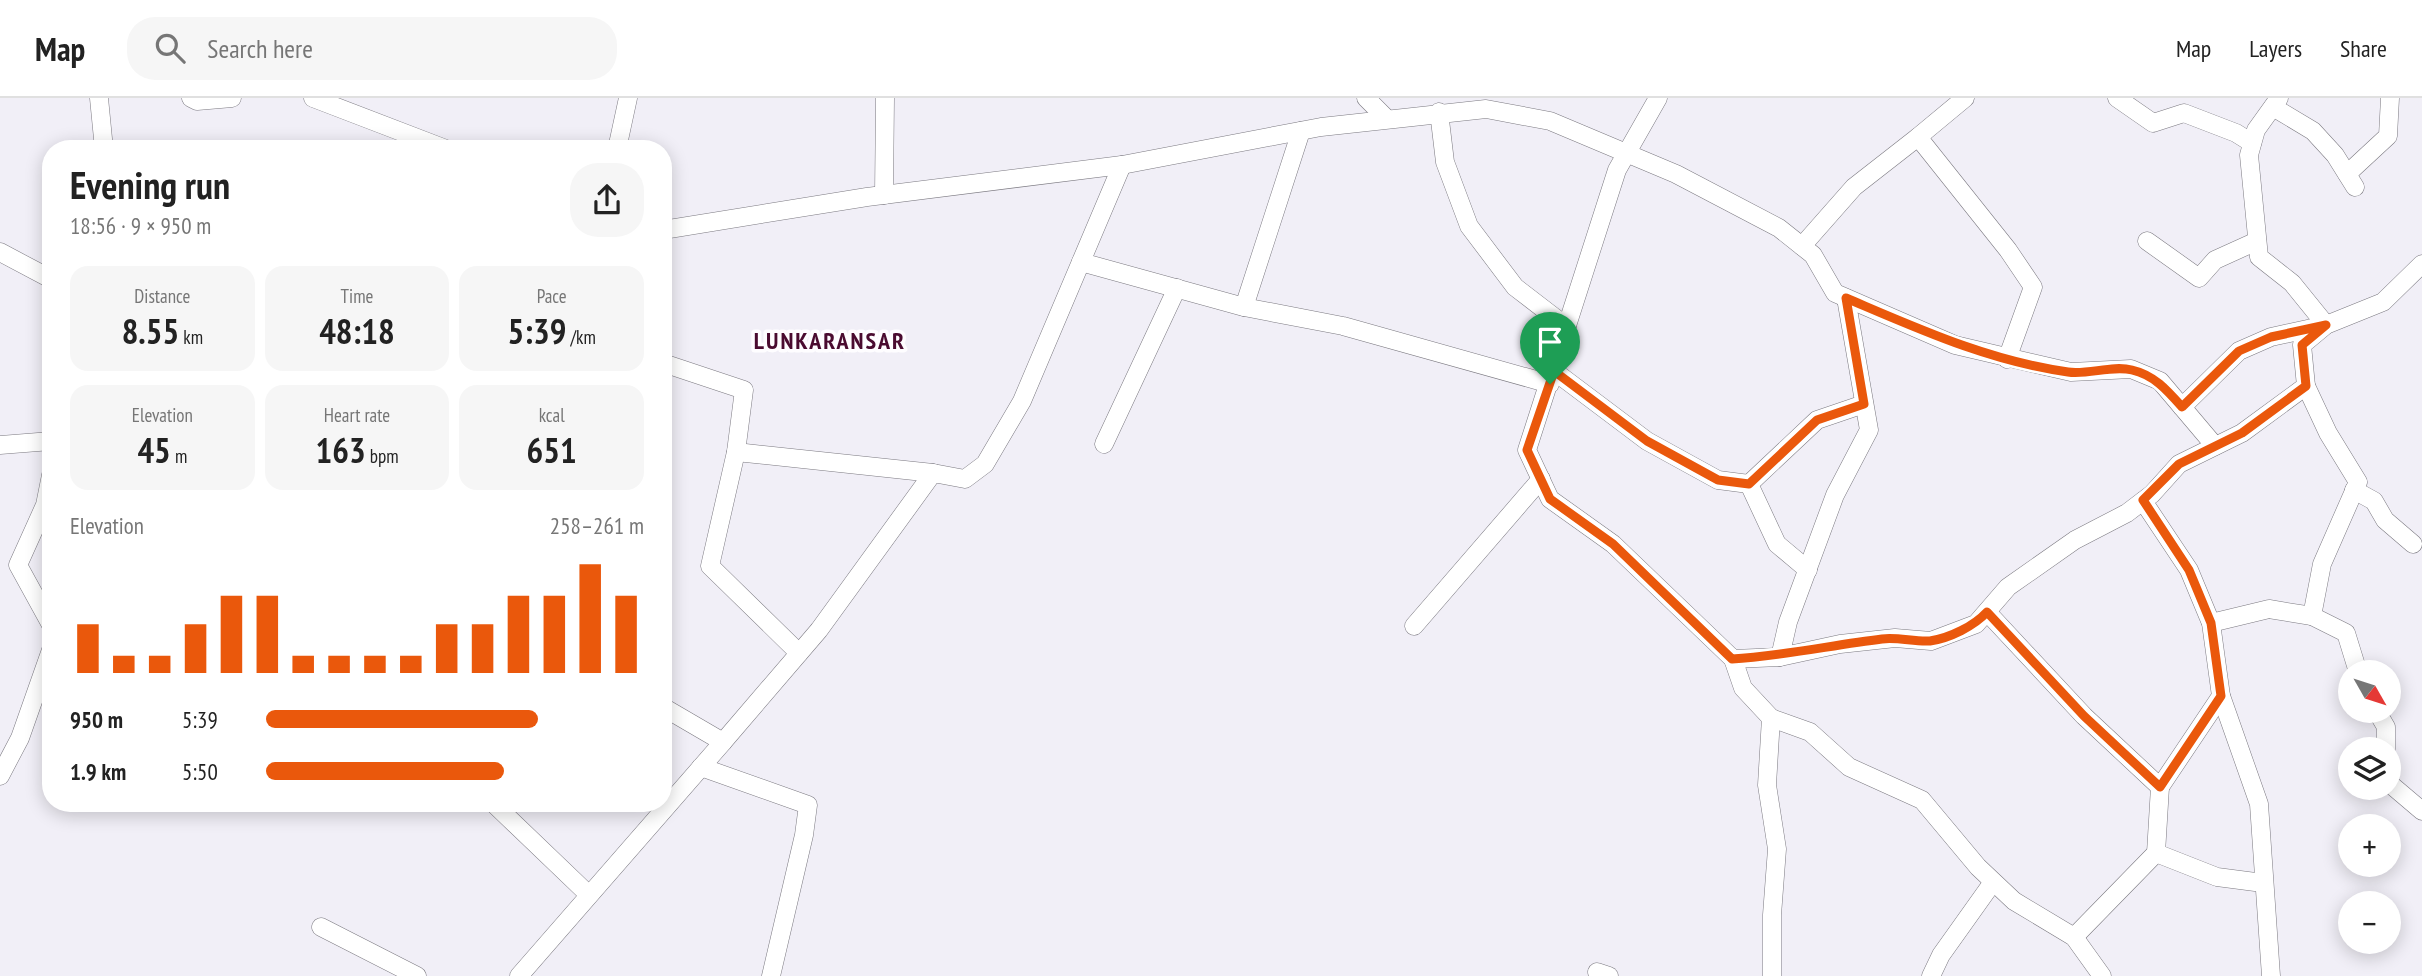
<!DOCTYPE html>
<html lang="en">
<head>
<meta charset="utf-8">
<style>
  :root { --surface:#fff; --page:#f6f6f6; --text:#222; --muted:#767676; --line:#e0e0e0; --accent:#ea580c }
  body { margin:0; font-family:"PT Sans Narrow",sans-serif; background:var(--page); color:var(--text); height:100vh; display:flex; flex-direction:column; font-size:26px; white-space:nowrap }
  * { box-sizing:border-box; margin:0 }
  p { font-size:23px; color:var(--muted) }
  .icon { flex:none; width:38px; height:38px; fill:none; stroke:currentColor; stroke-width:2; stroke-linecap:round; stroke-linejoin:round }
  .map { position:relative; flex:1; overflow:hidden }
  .details { position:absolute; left:42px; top:42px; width:630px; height:672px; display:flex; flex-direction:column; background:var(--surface); border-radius:28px; box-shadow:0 4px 18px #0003 }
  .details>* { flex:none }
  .needle { width:46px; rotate:129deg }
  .fabs { position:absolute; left:2338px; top:562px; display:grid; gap:14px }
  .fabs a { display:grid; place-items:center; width:63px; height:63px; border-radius:50%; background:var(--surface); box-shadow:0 4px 18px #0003; font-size:35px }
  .pin { position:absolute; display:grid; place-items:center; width:60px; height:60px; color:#fff; margin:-72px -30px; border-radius:50% 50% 50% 0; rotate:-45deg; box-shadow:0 0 7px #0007 }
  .pin .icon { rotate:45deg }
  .round { display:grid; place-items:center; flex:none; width:74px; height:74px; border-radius:28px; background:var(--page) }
  .overview { display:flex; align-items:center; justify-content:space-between; height:119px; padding:0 28px }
  h1 { font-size:38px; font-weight:700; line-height:52px }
  .metrics { display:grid; grid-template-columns:repeat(3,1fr); gap:10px; height:119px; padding:7px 28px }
  .metrics div { display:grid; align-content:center; border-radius:18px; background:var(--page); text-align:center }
  .metrics b { font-size:35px; font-weight:700 }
  .metrics small { font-size:19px; font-weight:400 }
  .metrics p { font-size:19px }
  .chart { height:196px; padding:14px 28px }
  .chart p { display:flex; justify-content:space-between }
  .chart svg { width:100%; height:126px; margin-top:7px; stroke:var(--accent); stroke-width:6 }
  ul { padding:0 28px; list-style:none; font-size:23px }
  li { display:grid; grid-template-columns:112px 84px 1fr; align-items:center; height:52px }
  li i { height:18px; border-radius:9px; background:var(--accent) }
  header { display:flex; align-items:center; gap:42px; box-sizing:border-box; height:98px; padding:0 35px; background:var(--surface); border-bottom:2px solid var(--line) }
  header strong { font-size:33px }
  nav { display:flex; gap:38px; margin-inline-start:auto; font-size:24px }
  .search { width:490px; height:63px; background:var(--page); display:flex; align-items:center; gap:18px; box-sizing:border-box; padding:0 24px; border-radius:28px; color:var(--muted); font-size:26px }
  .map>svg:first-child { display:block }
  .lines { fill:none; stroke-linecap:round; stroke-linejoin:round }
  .minor-casing { stroke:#7b7980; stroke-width:19 }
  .minor { stroke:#fff; stroke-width:18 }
  .route-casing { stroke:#fff; stroke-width:14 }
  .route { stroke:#ea580c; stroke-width:9 }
  .labels { text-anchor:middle; stroke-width:7; stroke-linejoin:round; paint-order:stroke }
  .district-label { font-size:24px; font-weight:bold; letter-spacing:2px; fill:#4a0b30; stroke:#fefdff }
</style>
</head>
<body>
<header>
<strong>Map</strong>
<div class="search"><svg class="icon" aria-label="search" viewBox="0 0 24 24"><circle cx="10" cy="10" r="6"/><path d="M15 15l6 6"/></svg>Search here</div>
<nav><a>Map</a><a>Layers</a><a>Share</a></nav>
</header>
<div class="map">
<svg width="2422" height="878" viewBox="0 0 2422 878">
  <rect width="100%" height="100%" fill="#f1eff7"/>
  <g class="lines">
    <defs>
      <g id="minor">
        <polyline points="99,0 104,51"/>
        <polyline points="191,0 197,3 232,0"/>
        <polyline points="313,0 446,51"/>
        <polyline points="1366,0 1386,20"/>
        <polyline points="1658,0 1617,72 1527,352 1550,401 1613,446 1733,561 1780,559 1840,546 1895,540 1931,543 1976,526 2008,489 2075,442 2127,415 2152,396 2179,366 2242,335 2306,288 2302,247 2326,227 2383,204 2422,166"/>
        <polyline points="1965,0 1918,39 2008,152 2033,189 2007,261"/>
        <polyline points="2117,0 2153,25 2184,15 2236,35 2252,45"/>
        <polyline points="2273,9 2313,33 2335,57 2355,89"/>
        <polyline points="1439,14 1445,64 1469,128 1515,189 1567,229"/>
        <polyline points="617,51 628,0"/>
        <polyline points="2347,76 2388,38 2390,0"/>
        <polyline points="884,97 885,0"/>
        <polyline points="663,132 867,99 1122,67 1321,29 1486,11 1550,23 1676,76 1779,130 1813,157 1835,195 1955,247 2071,274 2131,271 2160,283 2182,309 2239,253 2271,239 2326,227 2292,185 2259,159 2249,57 2256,32 2279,0"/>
        <polyline points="2147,143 2199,180 2215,162 2257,143"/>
        <polyline points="1802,148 1854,89 1918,39"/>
        <polyline points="0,154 51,181"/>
        <polyline points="1081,164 1244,209 1301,33"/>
        <polyline points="1244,209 1343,228 1550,286"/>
        <polyline points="663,265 744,292 736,354 710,468 799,555"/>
        <polyline points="1554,273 1647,343 1718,382 1749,386"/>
        <polyline points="2182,309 2215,348"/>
        <polyline points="1104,346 1177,190"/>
        <polyline points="0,347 51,343"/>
        <polyline points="736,354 933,375"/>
        <polyline points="51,377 45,407 18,467 51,527"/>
        <polyline points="2354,392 2374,403 2385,422 2413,446"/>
        <polyline points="1808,472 1777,446 1749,386 1817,322 1864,306"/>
        <polyline points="1987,514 2084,618 2160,689 2221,598 2211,525 2189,472 2143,403"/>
        <polyline points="2312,518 2346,535 2358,574"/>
        <polyline points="2211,525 2269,511 2312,518 2322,466 2358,384 2328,335 2306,288"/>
        <polyline points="1414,528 1541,381"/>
        <polyline points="1780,559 1788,524 1835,397 1869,332 1846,200"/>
        <polyline points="1733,561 1743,590 1771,620 1767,687 1777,751 1772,817 1772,878"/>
        <polyline points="2221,598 2259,706 2271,878"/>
        <polyline points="663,609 723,644 819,532 933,375 965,381 985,366 1022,303 1122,67"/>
        <polyline points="2376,612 2386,629 2386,651"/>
        <polyline points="1771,620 1810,634 1849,669 1922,702 1978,769 2014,803 2074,839 2102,878"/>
        <polyline points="701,669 808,707 804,737 771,878"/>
        <polyline points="0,678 20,640 51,552"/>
        <polyline points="2389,685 2422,713"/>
        <polyline points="2160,689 2156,755 2217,779 2263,785"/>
        <polyline points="493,705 589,797"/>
        <polyline points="321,829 417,878"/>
        <polyline points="2074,839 2156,755"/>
        <polyline points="1597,874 1609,878"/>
        <polyline points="519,878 723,644"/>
        <polyline points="1931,878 1941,857 1993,784"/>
      </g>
    </defs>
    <use href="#minor" class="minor-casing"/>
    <use href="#minor" class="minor"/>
  </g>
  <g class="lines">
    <defs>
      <path id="route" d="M 1846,200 C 1919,231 1989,263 2068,274 C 2088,277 2112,267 2132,272 C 2154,277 2167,292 2182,309 L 2239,253 L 2271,239 L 2326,227 L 2302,247 L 2306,288 L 2242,335 L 2179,366 L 2143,402 L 2189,472 L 2211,525 L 2221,598 L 2160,689 L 2084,618 L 1987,514 C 1974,528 1950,540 1930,543 C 1914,544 1898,539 1882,541 C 1832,547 1783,558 1732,561 L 1613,446 L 1550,401 L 1527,352 L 1554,273 L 1647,343 L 1718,382 L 1749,386 L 1817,322 L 1864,306 Z"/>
    </defs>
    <use href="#route" class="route-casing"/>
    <use href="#route" class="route"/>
  </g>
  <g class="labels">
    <g class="district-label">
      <text x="830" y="251">LUNKARANSAR</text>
    </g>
  </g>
</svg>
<div class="fabs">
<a><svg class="needle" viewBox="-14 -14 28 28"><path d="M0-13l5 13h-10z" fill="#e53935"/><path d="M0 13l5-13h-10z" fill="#767676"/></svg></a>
<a><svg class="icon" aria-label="layers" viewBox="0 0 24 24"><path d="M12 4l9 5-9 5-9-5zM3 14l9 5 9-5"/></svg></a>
<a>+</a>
<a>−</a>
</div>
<div class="pin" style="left:1550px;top:286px;background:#1e9e55"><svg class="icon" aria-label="arrive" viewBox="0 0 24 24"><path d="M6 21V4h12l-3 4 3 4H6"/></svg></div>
<section class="details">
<div class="overview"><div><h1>Evening run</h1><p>18:56 · 9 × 950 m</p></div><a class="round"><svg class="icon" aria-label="share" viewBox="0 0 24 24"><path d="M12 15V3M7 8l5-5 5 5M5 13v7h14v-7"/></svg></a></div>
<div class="metrics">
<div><p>Distance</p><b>8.55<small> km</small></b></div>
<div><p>Time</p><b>48:18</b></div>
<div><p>Pace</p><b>5:39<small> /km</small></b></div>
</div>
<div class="metrics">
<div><p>Elevation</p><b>45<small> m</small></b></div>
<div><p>Heart rate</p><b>163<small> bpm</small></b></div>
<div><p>kcal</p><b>651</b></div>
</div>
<div class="chart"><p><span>Elevation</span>258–261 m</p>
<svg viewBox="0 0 160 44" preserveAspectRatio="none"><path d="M5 44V27M15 44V38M25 44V38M35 44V27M45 44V17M55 44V17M65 44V38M75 44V38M85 44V38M95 44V38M105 44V27M115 44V27M125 44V17M135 44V17M145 44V6M155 44V17"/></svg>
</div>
<ul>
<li><b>950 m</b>5:39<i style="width:72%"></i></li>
<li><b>1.9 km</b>5:50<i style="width:63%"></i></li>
</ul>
</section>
</div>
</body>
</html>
